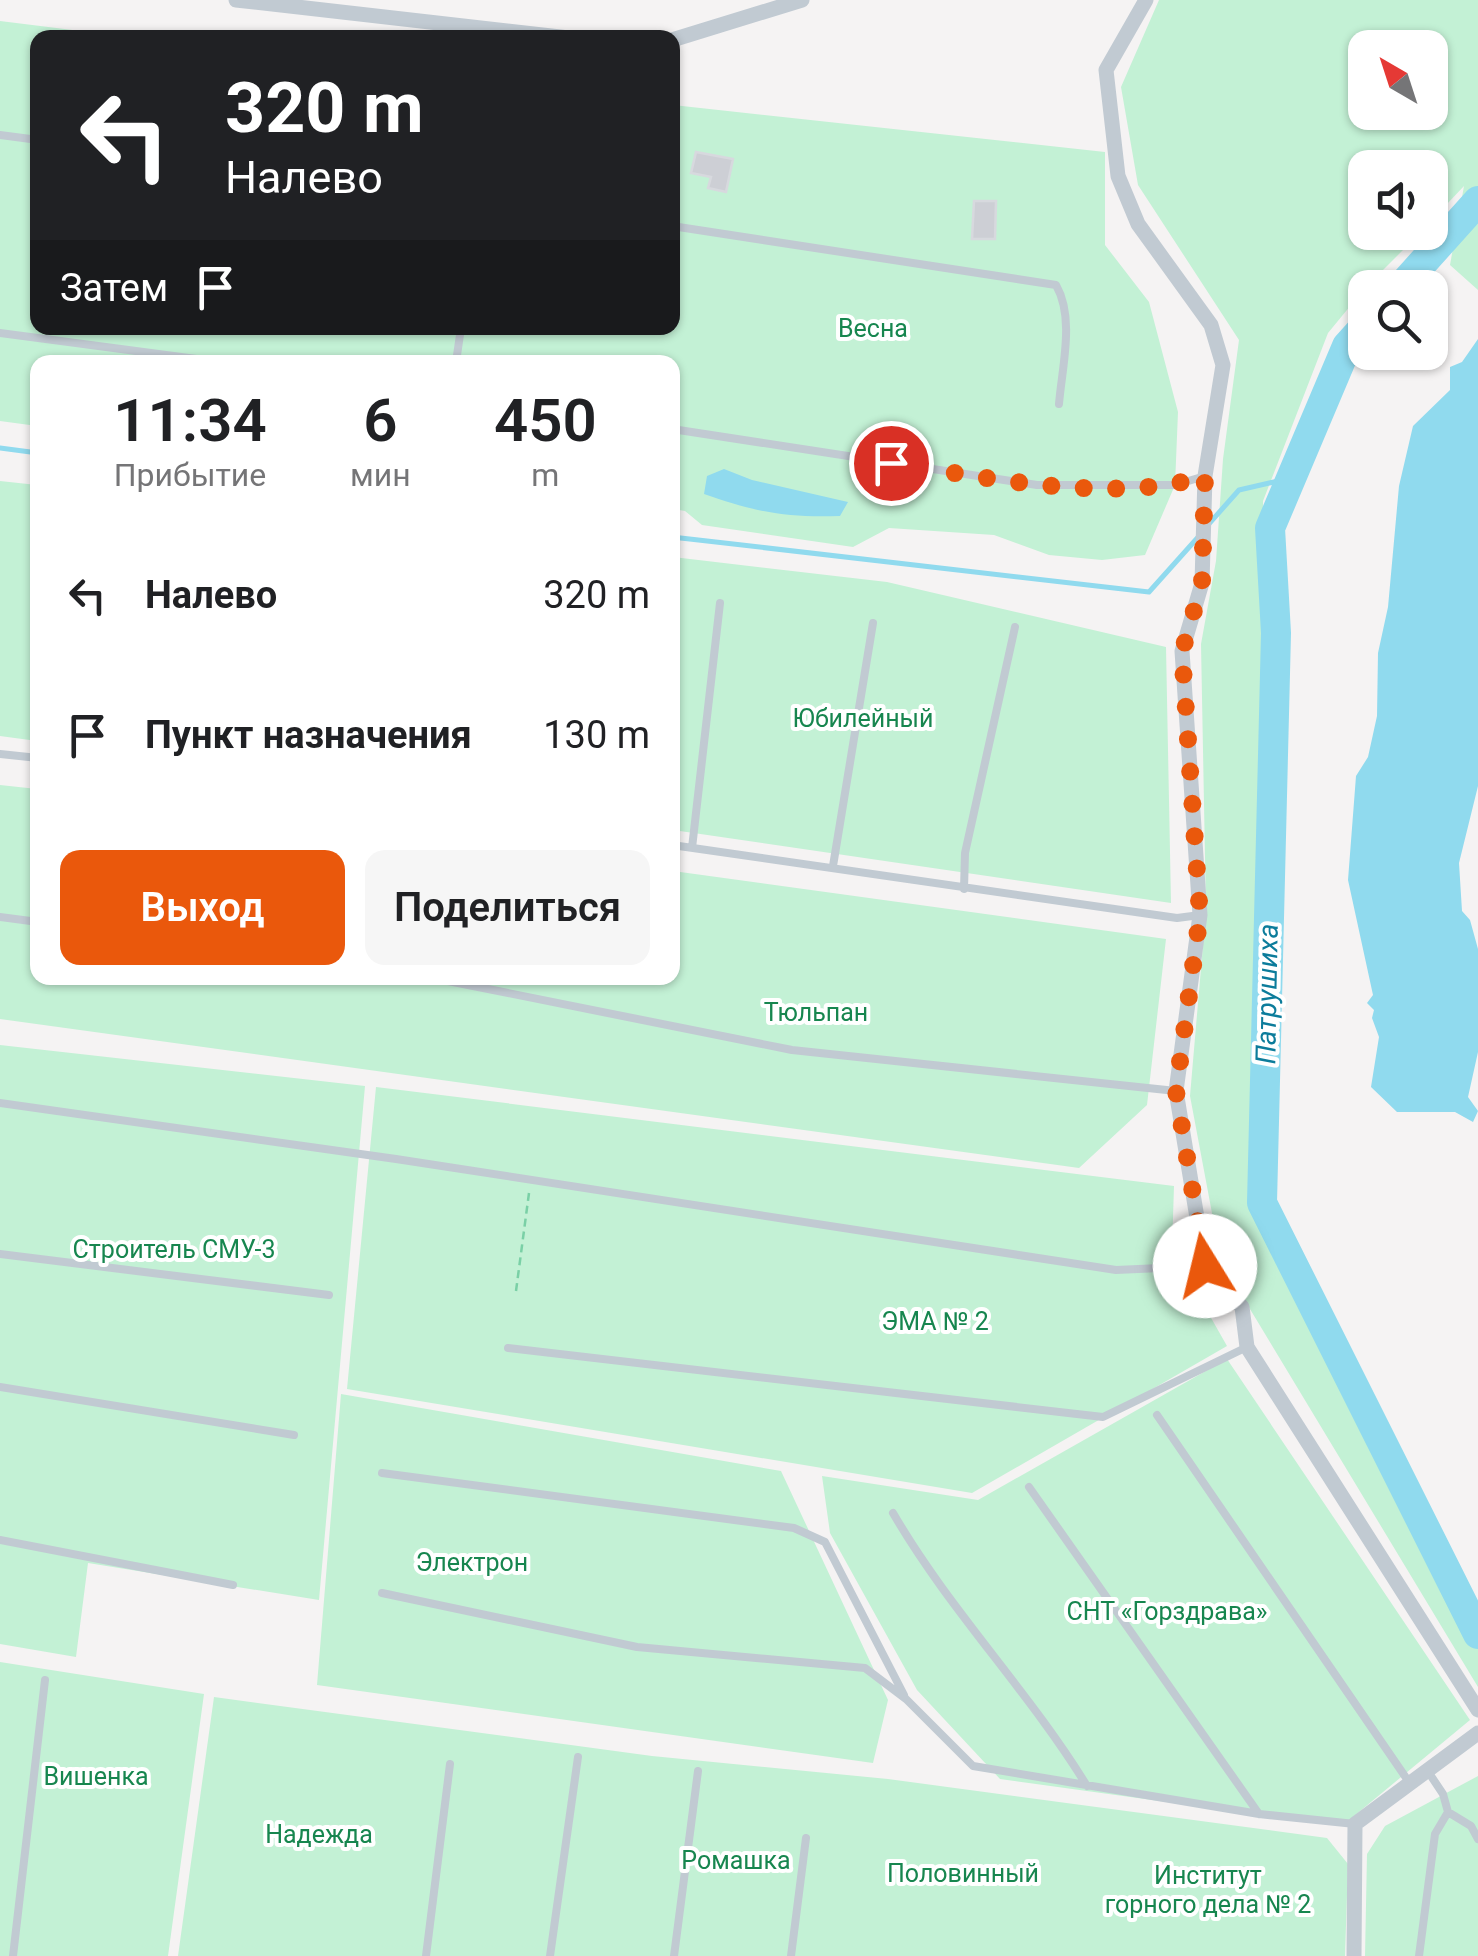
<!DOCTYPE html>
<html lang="ru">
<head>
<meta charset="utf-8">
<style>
  :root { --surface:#fff; --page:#f6f6f6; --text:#202124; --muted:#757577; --accent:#ea580c }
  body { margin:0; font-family:Roboto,sans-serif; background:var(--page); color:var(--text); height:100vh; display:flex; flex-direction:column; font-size:38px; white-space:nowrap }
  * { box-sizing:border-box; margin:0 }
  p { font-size:32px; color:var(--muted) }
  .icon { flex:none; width:55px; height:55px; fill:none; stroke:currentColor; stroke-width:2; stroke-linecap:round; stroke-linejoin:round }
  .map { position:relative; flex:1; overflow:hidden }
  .sheet { position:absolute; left:30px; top:355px; width:650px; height:630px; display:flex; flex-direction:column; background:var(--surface); border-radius:20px; box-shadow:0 2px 8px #0004 }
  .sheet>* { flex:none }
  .top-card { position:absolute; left:30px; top:30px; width:650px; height:305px; border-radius:20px; box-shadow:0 2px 8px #0004; background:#202124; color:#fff; overflow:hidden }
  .needle { width:65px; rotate:321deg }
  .fabs { position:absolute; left:1348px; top:30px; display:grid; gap:20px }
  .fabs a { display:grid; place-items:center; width:100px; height:100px; border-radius:20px; background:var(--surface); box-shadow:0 2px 8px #0004; font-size:50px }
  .pin { position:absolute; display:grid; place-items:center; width:85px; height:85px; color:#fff; margin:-42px; border:5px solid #fff; border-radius:50%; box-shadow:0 2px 10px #0007 }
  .me { position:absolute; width:110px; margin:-55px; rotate:351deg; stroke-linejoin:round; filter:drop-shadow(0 0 8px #0008) }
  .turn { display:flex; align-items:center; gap:35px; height:210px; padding:0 30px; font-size:45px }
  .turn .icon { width:130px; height:130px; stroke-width:2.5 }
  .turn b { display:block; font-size:70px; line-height:85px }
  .then { display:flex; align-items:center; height:95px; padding:0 30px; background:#0003; gap:20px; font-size:38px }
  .eta { display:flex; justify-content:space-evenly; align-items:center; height:170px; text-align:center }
  .eta b { font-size:60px; font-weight:600; line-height:70px }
  .cta { display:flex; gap:20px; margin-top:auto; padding:20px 30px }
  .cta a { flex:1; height:115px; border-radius:20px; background:var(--accent); color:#fff; font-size:40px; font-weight:600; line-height:115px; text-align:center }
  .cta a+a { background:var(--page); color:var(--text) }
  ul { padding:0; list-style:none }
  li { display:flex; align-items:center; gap:30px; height:140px; padding:0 30px }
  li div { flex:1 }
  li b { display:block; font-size:38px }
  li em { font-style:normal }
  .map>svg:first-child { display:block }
</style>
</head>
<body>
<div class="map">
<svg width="1478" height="1956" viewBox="0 0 1478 1956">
  <rect width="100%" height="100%" fill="#f5f3f3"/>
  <path fill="#c3f1d5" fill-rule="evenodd" d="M1159,0H1478V290L1450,265L1464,186L1430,222V168H1365V232L1420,233L1365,288L1328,333L1263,501L1262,877L1251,1204L1478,1646V1687L1221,1261L1190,1096L1206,910L1201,644L1216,561L1223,459L1239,340L1138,185L1121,87ZM1365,48H1430V112H1365Z
    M0,21L129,37L38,38V328H672L673,105L1105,152V245L1149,302L1178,412L1175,485L1145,555L1102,560L1049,555L994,535L889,528L853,547L702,525L685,511L673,509L672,362H38L37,426L0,421Z
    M0,481L37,485V741L0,736Z
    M673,557L887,582L1166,647L1171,903L673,830Z
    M0,785L37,789L38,978H672L673,871L1166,939L1147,1105L1079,1168L0,1019Z
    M0,1045L365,1086L319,1600L88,1563L76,1657L0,1644Z
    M376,1087L1174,1186L1172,1249L1227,1346L972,1493L347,1389Z
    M1227,1359L1470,1720L1342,1826L1000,1779L917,1690L830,1533L822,1476L978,1500Z
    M341,1394L781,1471L888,1700L873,1763L317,1685Z
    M0,1662L204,1694L168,1956H0Z
    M214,1697L652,1756L888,1779L1327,1838L1348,1864L1345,1956H178Z
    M1478,1776V1956H1365L1367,1854L1385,1826Z"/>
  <path fill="#90daee" d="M1478,339V786L1459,863L1462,911L1470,920L1478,949V1052L1468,1097L1478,1111L1473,1122L1455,1112H1397L1371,1087L1379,1037L1372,1018L1374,1010L1367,1003L1373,995L1348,880L1356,776L1368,757L1377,716L1378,653L1388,607L1399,486L1413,426L1450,390V367L1462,362Z
    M724,469L752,480L848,502L840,516C787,518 755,512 704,494L707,476Z"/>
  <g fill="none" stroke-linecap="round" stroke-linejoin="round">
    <path stroke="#90daee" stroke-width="5" d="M0,448L38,453
      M1207,526L1239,490L1291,478
      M672,537L1149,592L1200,535"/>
    <path stroke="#90daee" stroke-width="30" d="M1400,288L1478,201
      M1365,326L1347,346L1270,528L1276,633L1262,1203L1478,1634"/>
  </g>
  <path fill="#cdcfd5" stroke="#d7d9de" stroke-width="2.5" d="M696,152L733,159L726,192L708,188L711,177L691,173Z
    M974,201H996L995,239H972Z"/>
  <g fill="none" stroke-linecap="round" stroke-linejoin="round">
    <path stroke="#7ad0a6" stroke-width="2.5" stroke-dasharray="8 5" stroke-linecap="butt" d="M516,1291L529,1193"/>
    <path stroke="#c1cad2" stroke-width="8" d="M0,135L38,140
      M672,226L1056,285C1075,318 1062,367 1059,404
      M0,333L219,362
      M456,362L461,328
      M672,429L1037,485H1175L1205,476
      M0,754L38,758
      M672,845L1177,918L1200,915
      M692,848L720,603
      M833,866L873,623
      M964,889L965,853L1015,627
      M0,917L38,922
      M433,978L792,1050L1176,1091
      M0,1103L396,1159L1116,1270L1205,1266
      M0,1254L329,1295
      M508,1348L1103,1417L1247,1347
      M0,1387L294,1435
      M1157,1415L1411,1785
      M382,1473L794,1528L825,1542L904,1695
      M1029,1487L1259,1814
      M893,1513C950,1611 1028,1690 1087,1786
      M0,1540L233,1585
      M382,1593L637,1647L865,1668L906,1699L973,1766L1259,1814L1355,1824
      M1429,1773L1443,1794L1448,1812L1471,1826L1478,1839
      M13,1956L45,1680
      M426,1956L450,1764
      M550,1956L578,1757
      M674,1956L698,1771
      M791,1956L806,1838
      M1419,1956L1435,1834L1448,1812"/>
    <path stroke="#c1cad2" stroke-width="15" d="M236,0L569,38
      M1146,0L1106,70L1118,176L1138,224L1211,325L1223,365L1205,476L1202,583L1182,651L1200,915L1176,1091L1205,1266L1242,1307L1247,1347L1478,1710
      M672,40L802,0
      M1354,1956L1355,1824L1478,1733"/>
  </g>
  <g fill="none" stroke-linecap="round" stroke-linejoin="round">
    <path stroke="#ea580c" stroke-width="18" stroke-dasharray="0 32.4" d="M891,463C985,477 1114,505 1205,476L1202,583L1182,652L1200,915L1176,1091L1205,1266"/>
  </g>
  <g text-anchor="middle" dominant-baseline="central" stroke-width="8" stroke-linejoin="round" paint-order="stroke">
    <g font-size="25" fill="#17864f" stroke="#fff">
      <text x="873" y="328">Весна</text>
      <text x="863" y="718">Юбилейный</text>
      <text x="816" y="1012">Тюльпан</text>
      <text x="174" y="1249">Строитель СМУ-3</text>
      <text x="935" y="1321">ЭМА № 2</text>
      <text x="472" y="1562">Электрон</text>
      <text x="1167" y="1611">СНТ «Горздрава»</text>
      <text x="96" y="1776">Вишенка</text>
      <text x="319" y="1834">Надежда</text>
      <text x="736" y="1860">Ромашка</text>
      <text x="963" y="1873">Половинный</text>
      <text x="1208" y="1875">Институт<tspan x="1208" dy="29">горного дела № 2</tspan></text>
    </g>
    <g font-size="28" font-style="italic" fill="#0c7c9b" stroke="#fff">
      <text transform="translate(1267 994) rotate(-89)">Патрушиха</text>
    </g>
  </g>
</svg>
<div class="fabs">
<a><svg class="needle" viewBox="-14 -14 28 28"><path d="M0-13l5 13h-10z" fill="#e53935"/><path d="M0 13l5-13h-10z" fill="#757577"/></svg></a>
<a><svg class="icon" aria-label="sound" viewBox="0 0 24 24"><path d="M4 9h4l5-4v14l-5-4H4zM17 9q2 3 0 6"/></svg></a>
<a><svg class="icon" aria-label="search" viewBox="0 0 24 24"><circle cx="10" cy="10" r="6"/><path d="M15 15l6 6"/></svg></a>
</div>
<div class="pin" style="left:891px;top:463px;background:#d93025"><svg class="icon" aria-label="arrive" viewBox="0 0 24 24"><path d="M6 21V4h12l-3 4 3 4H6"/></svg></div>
<svg class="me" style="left:1205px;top:1266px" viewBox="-20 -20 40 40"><circle r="19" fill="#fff"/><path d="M0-13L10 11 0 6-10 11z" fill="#ea580c"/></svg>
<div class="top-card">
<div class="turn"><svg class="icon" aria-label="left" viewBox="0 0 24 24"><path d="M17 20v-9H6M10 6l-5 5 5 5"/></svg><div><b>320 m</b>Налево</div></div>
<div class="then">Затем<svg class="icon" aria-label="arrive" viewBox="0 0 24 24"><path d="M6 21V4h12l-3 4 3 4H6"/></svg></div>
</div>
<section class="sheet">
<div class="eta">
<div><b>11:34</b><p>Прибытие</p></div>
<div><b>6</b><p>мин</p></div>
<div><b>450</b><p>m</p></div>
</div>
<ul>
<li><svg class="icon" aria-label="left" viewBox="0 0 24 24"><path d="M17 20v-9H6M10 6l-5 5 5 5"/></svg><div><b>Налево</b></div><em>320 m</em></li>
<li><svg class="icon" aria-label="arrive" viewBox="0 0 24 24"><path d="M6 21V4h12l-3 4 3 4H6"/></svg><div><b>Пункт назначения</b></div><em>130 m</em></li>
</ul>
<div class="cta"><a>Выход</a><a>Поделиться</a></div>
</section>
</div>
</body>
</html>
